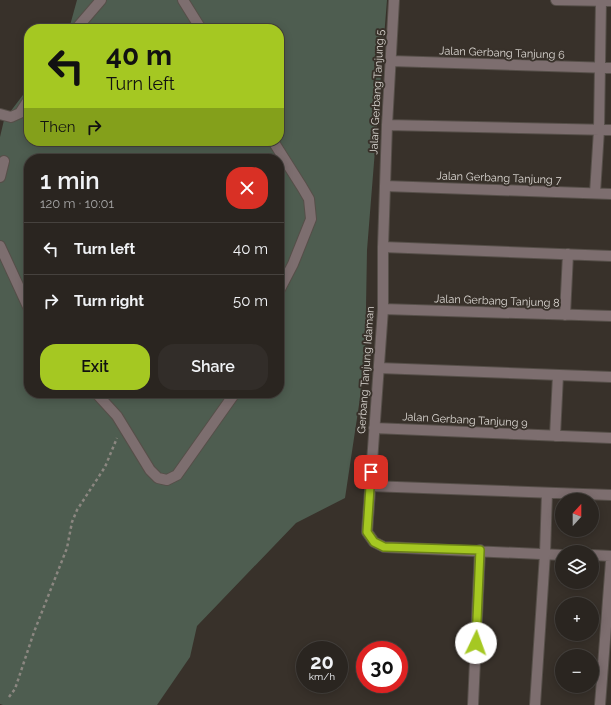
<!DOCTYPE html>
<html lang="en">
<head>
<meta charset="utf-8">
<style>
  :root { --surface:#2a2520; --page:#322d29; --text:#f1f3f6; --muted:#a5a5a5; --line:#46423e; --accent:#a5c822 }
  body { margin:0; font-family:Raleway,sans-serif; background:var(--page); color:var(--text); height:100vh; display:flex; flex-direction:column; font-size:15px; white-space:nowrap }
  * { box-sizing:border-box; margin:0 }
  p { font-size:13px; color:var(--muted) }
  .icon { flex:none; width:22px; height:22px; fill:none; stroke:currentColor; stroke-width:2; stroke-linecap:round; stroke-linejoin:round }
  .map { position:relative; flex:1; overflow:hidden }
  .panel { position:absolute; left:24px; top:154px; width:260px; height:244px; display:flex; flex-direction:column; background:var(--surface); border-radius:16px; box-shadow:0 2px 10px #0003,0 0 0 1px var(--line) }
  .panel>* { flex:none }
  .top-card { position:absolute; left:24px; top:24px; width:260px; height:122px; border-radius:16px; box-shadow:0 2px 10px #0003,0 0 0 1px var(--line); background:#a5c822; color:#111; overflow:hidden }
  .needle { width:26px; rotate:21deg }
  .fabs { position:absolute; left:555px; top:493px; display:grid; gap:8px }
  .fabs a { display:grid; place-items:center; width:44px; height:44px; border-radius:50%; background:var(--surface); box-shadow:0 2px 10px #0003,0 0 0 1px var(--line); font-size:20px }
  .speed { position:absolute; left:296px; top:641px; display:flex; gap:8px; font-size:20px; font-weight:700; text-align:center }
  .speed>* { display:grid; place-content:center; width:52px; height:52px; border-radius:50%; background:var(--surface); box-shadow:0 2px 10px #0003,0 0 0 1px var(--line); line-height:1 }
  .speed small { font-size:10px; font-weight:400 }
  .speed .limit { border:6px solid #d22; background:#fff; color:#111 }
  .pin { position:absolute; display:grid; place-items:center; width:34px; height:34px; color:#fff; margin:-17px; border-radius:8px; box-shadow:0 2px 6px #0006 }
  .me { position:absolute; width:44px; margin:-22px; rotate:3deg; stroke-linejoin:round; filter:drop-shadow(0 0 3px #0008) }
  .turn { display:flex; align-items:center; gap:14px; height:84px; padding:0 16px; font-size:18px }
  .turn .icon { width:52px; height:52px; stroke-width:2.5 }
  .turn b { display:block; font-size:28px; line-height:34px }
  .then { display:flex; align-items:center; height:38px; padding:0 16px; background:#0003; gap:8px; font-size:15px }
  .round { display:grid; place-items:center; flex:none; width:42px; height:42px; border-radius:16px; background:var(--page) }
  .summary { display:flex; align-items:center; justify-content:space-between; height:68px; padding:0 16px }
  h1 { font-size:24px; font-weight:600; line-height:30px }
  .button { display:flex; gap:8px; margin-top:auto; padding:8px 16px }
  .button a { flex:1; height:46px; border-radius:16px; background:var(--accent); color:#111; font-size:16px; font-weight:600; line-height:46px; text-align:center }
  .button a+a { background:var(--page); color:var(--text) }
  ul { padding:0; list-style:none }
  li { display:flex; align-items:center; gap:12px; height:52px; padding:0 16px; border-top:1px solid var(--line) }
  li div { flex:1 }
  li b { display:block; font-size:15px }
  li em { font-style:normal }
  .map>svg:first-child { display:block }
</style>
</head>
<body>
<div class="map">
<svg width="611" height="705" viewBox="0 0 611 705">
  <rect width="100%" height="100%" fill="#38312a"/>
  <path fill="#4e5d50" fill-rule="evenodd" d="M77,0H387L367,250L365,365L345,498L296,523L197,626L190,657L157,705H3L0,704V137L4,120L29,87V141H279V29H69ZM29,159H279V393H29Z"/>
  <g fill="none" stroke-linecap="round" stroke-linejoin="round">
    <defs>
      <path id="minor" d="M183,0L201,29
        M394,0L387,125L383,247V309L367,532L374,542L384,547L562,555
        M556,0L611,1
        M76,29L101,0
        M391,61L611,68
        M0,114L11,117L20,113L29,99
        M387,125L611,130
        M273,141L302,187L309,199L311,219L293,264L279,291
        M0,177L4,161
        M385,186L611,194
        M595,193L599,130L601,0
        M0,246L29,309
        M383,247L611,256
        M383,309L611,316
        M565,315L568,254
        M379,368L611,377
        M96,393L117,416L150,470L158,478L167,480L177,475L235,393
        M374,428L611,438
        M555,436L558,375
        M370,486L611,495
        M592,555L611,556
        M473,705L480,550
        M535,705L545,554L547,493
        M600,705L611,561"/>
    </defs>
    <use href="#minor" stroke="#564f49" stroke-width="12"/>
    <path stroke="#8c8781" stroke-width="2.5" stroke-dasharray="3 3" stroke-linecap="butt" d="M9,697L15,689L34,632L67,548L72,522L77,510L105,467L117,438"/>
    <use href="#minor" stroke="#7d6e6f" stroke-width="10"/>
  </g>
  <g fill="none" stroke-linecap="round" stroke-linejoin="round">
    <defs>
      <path id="route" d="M371,472L367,532L374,542L384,547L480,550L476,643"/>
    </defs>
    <use href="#route" stroke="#6b8216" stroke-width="10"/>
    <use href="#route" stroke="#a5c822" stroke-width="7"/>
  </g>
  <g text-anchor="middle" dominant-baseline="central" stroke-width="4" stroke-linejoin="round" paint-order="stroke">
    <g font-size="11" fill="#ddd9d4" stroke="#38312a">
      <text transform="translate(502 53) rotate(2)">Jalan Gerbang Tanjung 6</text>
      <text transform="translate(377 92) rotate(-87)">Jalan Gerbang Tanjung 5</text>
      <text transform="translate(499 178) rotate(2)">Jalan Gerbang Tanjung 7</text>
      <text transform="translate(497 301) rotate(2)">Jalan Gerbang Tanjung 8</text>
      <text transform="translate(366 370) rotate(-86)">Gerbang Tanjung Idaman</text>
      <text transform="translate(465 420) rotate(3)">Jalan Gerbang Tanjung 9</text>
    </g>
  </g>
</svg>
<div class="fabs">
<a><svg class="needle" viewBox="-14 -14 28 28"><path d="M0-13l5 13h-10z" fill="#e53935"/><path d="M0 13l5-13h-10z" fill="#a5a5a5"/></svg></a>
<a><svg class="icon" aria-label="layers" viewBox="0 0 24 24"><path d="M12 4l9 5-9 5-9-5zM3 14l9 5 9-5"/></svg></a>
<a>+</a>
<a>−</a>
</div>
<div class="speed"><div>20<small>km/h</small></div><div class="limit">30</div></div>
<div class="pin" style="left:371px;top:472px;background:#d93025"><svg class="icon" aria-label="arrive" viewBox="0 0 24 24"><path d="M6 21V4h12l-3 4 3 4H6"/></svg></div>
<svg class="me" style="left:476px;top:643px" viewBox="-20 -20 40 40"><circle r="19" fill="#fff"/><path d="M0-13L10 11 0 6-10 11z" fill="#a5c822"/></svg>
<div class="top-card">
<div class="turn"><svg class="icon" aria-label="left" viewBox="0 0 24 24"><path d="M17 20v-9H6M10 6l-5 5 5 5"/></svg><div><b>40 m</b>Turn left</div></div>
<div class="then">Then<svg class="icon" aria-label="right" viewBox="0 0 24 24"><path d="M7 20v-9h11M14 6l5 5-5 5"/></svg></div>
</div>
<section class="panel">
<div class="summary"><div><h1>1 min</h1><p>120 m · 10:01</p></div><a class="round" style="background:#d93025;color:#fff"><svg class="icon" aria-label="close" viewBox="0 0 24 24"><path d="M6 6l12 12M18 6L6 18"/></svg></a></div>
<ul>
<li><svg class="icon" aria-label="left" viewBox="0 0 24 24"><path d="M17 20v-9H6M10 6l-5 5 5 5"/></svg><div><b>Turn left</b></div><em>40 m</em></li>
<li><svg class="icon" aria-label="right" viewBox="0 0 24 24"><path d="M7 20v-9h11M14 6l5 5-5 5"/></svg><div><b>Turn right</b></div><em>50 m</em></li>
</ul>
<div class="button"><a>Exit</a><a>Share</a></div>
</section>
</div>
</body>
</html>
